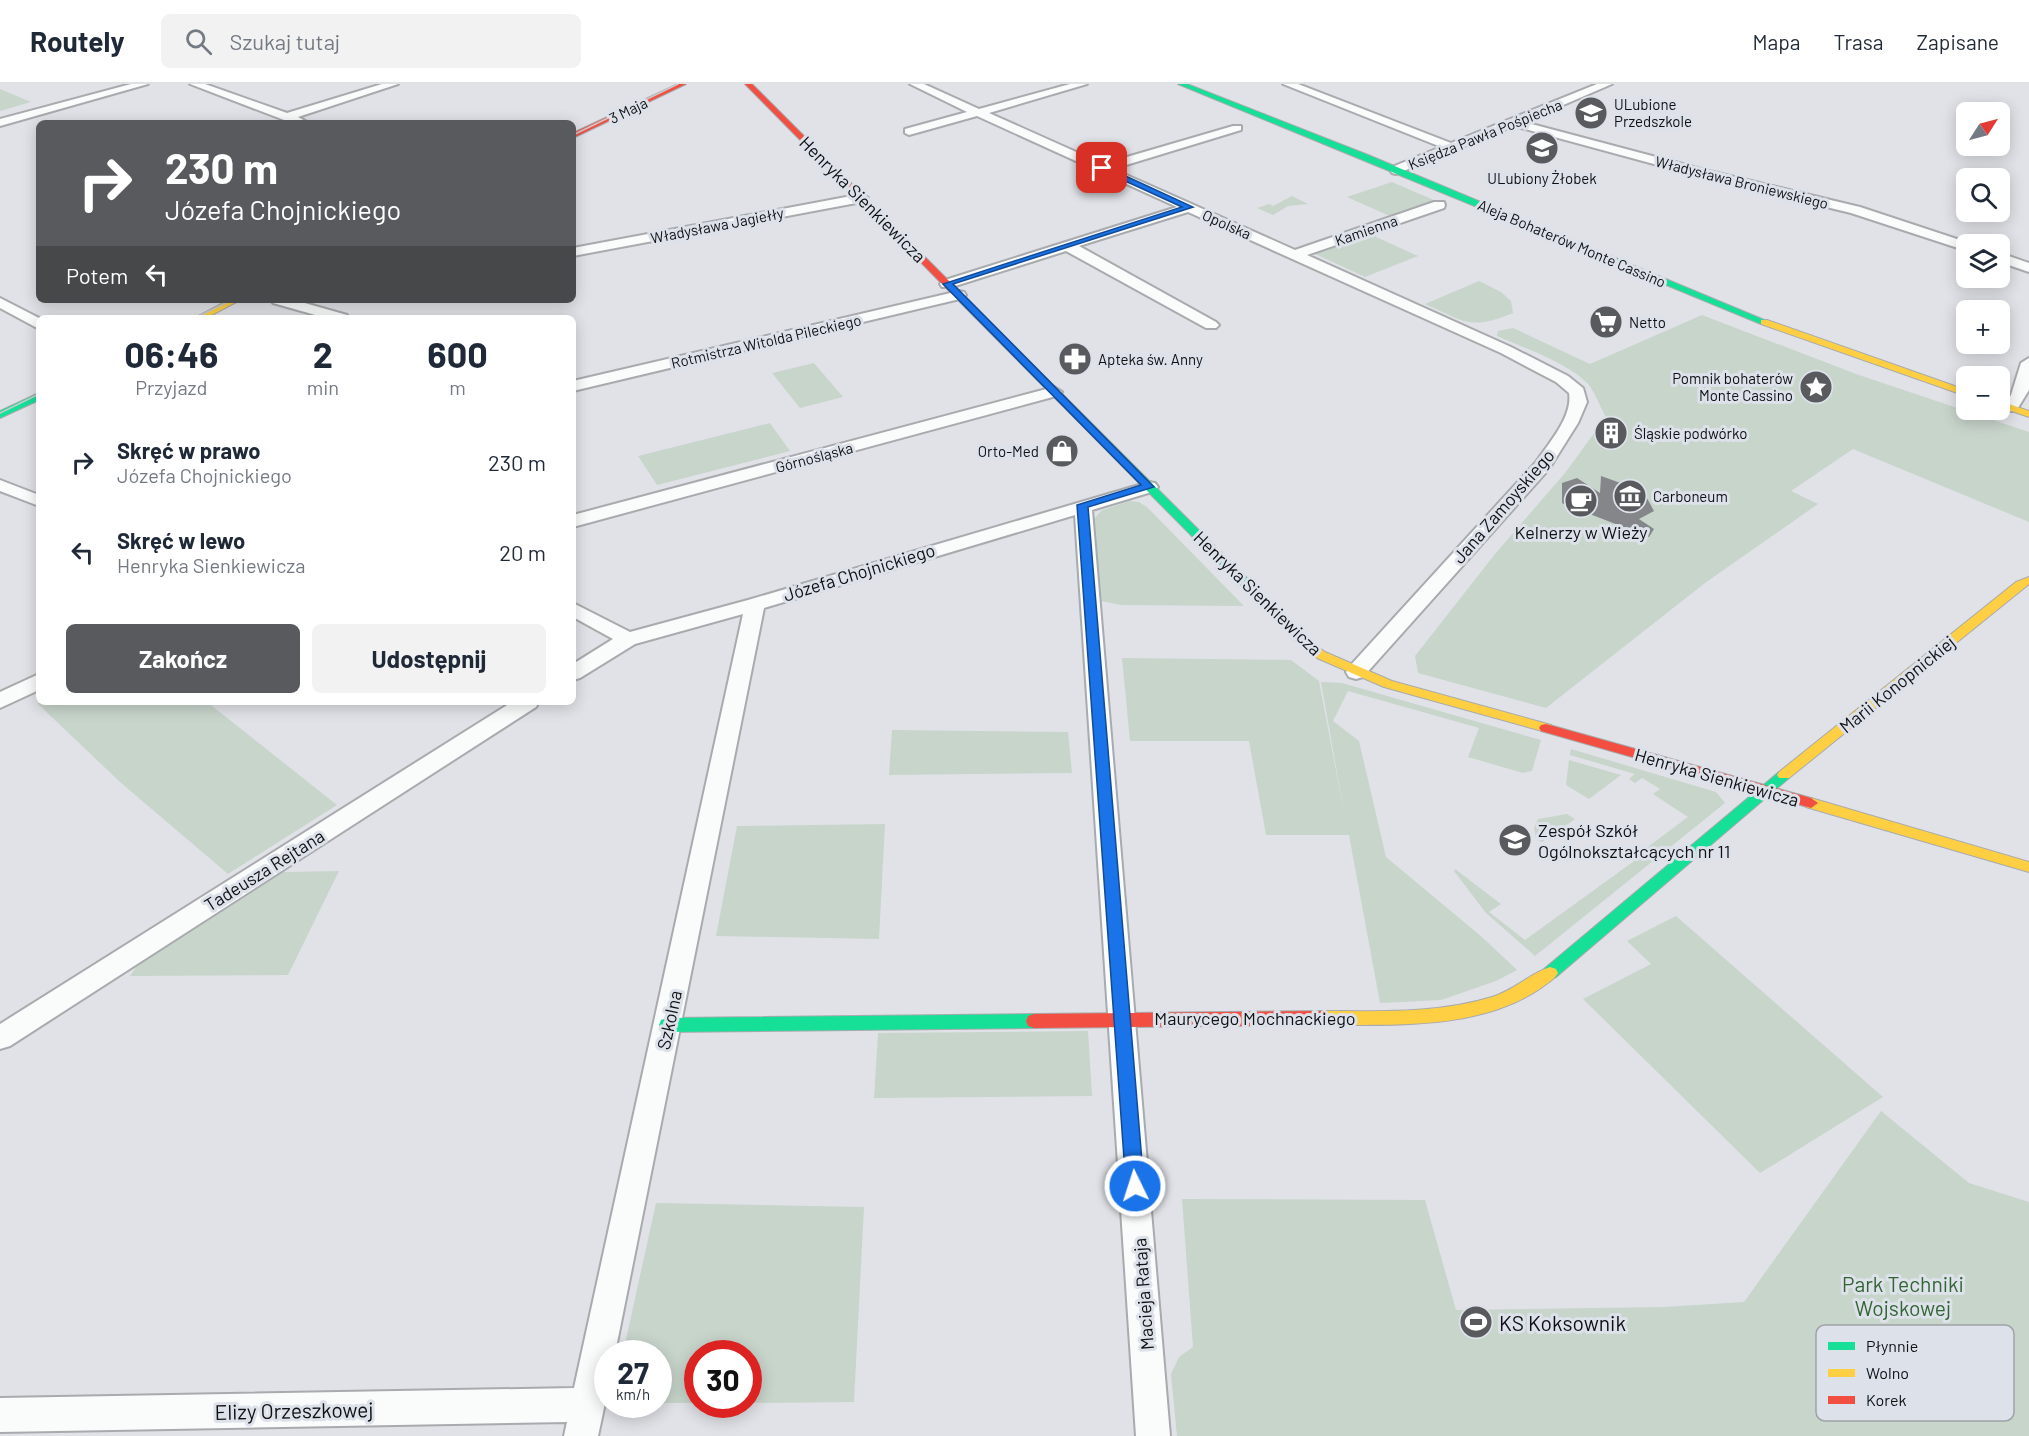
<!DOCTYPE html>
<html lang="pl">
<head>
<meta charset="utf-8">
<style>
  :root { --surface:#fff; --page:#f2f2f3; --text:#1f2937; --muted:#747a83; --line:#e0e1e3; --accent:#585a5d }
  body { margin:0; font-family:Barlow,sans-serif; background:var(--page); color:var(--text); height:100vh; display:flex; flex-direction:column; font-size:22px; white-space:nowrap }
  * { box-sizing:border-box; margin:0 }
  p { font-size:20px; color:var(--muted) }
  .icon { flex:none; width:33px; height:33px; fill:none; stroke:currentColor; stroke-width:2; stroke-linecap:round; stroke-linejoin:round }
  .map { position:relative; flex:1; overflow:hidden }
  .side { position:absolute; left:36px; top:231px; width:540px; height:390px; display:flex; flex-direction:column; background:var(--surface); border-radius:9px; box-shadow:0 3px 15px #0003 }
  .side>* { flex:none }
  .banner { position:absolute; left:36px; top:36px; width:540px; height:183px; border-radius:9px; box-shadow:0 3px 15px #0003; background:#585a5d; color:#fff; overflow:hidden }
  .needle { width:39px; rotate:54deg }
  .fabs { position:absolute; left:1956px; top:18px; display:grid; gap:12px }
  .fabs a { display:grid; place-items:center; width:54px; height:54px; border-radius:9px; background:var(--surface); box-shadow:0 3px 15px #0003; font-size:30px }
  .speed { position:absolute; left:594px; top:1256px; display:flex; gap:12px; font-size:30px; font-weight:700; text-align:center }
  .speed>* { display:grid; place-content:center; width:78px; height:78px; border-radius:50%; background:var(--surface); box-shadow:0 3px 15px #0003; line-height:1 }
  .speed small { font-size:15px; font-weight:400 }
  .speed .limit { border:9px solid #d22; background:#fff; color:#111 }
  .pin { position:absolute; display:grid; place-items:center; width:51px; height:51px; color:#fff; margin:-26px; border-radius:12px; box-shadow:0 3px 9px #0006 }
  .me { position:absolute; width:66px; margin:-33px; rotate:356deg; stroke-linejoin:round; filter:drop-shadow(0 0 4px #0008) }
  .turn { display:flex; align-items:center; gap:21px; height:126px; padding:0 30px; font-size:27px }
  .turn .icon { width:78px; height:78px; stroke-width:2.5 }
  .turn b { display:block; font-size:42px; line-height:51px }
  .then { display:flex; align-items:center; height:57px; padding:0 30px; background:#0003; gap:12px; font-size:22px }
  .eta { display:flex; justify-content:space-evenly; align-items:center; height:102px; text-align:center }
  .eta b { font-size:36px; font-weight:700; line-height:42px }
  .action { display:flex; gap:12px; margin-top:auto; padding:12px 30px }
  .action a { flex:1; height:69px; border-radius:9px; background:var(--accent); color:#fff; font-size:24px; font-weight:700; line-height:69px; text-align:center }
  .action a+a { background:var(--page); color:var(--text) }
  ul { padding:0; list-style:none }
  li { display:flex; align-items:center; gap:18px; height:90px; padding:0 30px }
  li div { flex:1 }
  li b { display:block; font-size:22px }
  li em { font-style:normal }
  header { display:flex; align-items:center; gap:36px; box-sizing:border-box; height:84px; padding:0 30px; background:var(--surface); border-bottom:2px solid var(--line) }
  header strong { font-size:28px }
  nav { display:flex; gap:33px; margin-inline-start:auto; font-size:21px }
  .search { width:420px; height:54px; background:var(--page); display:flex; align-items:center; gap:15px; box-sizing:border-box; padding:0 21px; border-radius:9px; color:var(--muted); font-size:22px }
  .map>svg:first-child { display:block }
</style>
</head>
<body>
<header>
<strong>Routely</strong>
<div class="search"><svg class="icon" aria-label="search" viewBox="0 0 24 24"><circle cx="10" cy="10" r="6"/><path d="M15 15l6 6"/></svg>Szukaj tutaj</div>
<nav><a>Mapa</a><a>Trasa</a><a>Zapisane</a></nav>
</header>
<div class="map">
<svg width="2029" height="1352" viewBox="0 0 2029 1352">
  <rect width="100%" height="100%" fill="#e0e2e7"/>
  <path fill="#c8d5cb" d="M0,5L31,18L0,27Z
    M1392,98L1436,117L1392,133L1347,113Z
    M1292,112L1308,120L1288,122L1273,131L1257,124L1269,120L1273,122Z
    M1377,148L1376,153L1418,172L1365,193L1313,169Z
    M1479,197L1501,208L1511,217L1513,229C1470,247 1464,237 1425,220Z
    M1702,231L1856,290L2029,348V438L1853,365L1791,407L1818,420L1705,499L1546,624L1418,589L1415,572L1495,470L1565,389L1606,333C1600,323 1595,308 1588,300C1568,279 1524,264 1497,252L1498,247L1513,244L1590,280Z
    M814,279L843,313L800,324L772,289Z
    M770,339L790,367L657,401L638,372Z
    M1130,417L1139,418L1147,423L1244,522L1121,521L1101,517L1094,435L1102,426Z
    M1122,574L1291,576L1319,597L1345,734L1321,598L1342,599L1541,656L1532,687L1523,689L1468,673L1479,644L1348,607L1333,637L1359,657L1386,773L1482,853L1517,886L1496,897L1441,916L1380,919L1349,751H1266L1249,657H1130Z
    M207,618L337,721L228,790L120,698L37,619Z
    M892,646L1068,648L1072,689L889,691Z
    M1571,665L1716,708L1725,719L1535,872L1486,829L1454,787L1455,785L1501,820L1489,828L1525,856L1648,767L1645,765L1688,733L1653,710L1660,705L1642,694L1635,699L1629,695L1635,690L1570,671Z
    M1569,676L1621,691L1589,715L1566,701Z
    M1567,730L1575,735L1542,758L1536,754L1534,744L1538,735Z
    M885,740L879,855L716,852L737,742Z
    M339,787L288,891L130,892L137,882L283,788Z
    M1676,832L1883,1013L1760,1089L1583,915L1651,880L1627,857Z
    M1088,947L1092,1012L874,1014L878,949Z
    M1881,1027L1969,1099L2029,1118V1352H1177L1171,1290L1179,1273L1193,1263L1182,1115L1425,1116L1456,1226L1664,1223L1744,1218Z
    M656,1119L864,1123L854,1318L749,1319L748,1269H698L697,1319H659L658,1269H623Z"/>
  <path fill="#85868a" d="M1601,392L1643,407L1654,427L1639,435L1654,445L1649,453L1582,427L1579,428L1562,419V399L1577,394L1600,409Z"/>
  <g fill="none" stroke-linecap="round" stroke-linejoin="round">
    <defs>
      <path id="street" d="M131,0H148L0,42V35Z
        M190,0H205L287,29L382,0H398L298,33L309,39H292Z
        M910,0H924L979,25L1070,0H1087L989,29L1103,80L1233,42H1241V46L1113,85L1295,166L1434,118H1444L1445,121L1444,124L1307,171L1511,263L1568,292L1583,304L1587,318L1578,339L1549,385L1363,593L1356,595L1349,593L1346,588L1349,583L1536,378C1549,359 1573,332 1569,309L1556,298L1501,269L1188,128L1079,162L1216,238L1219,241L1216,244H1206L1066,167L952,203H942L940,200L942,197L1177,123L977,32L909,51L905,49V45L967,28Z
        M1283,0H1298L1451,59L1597,0H1612L1524,38L1705,86L1860,123L1972,160H1966V166L1961,165L1851,129L1698,92L1514,42L1396,90L1392,89L1390,86L1392,83L1441,63Z
        M862,110L868,114L867,117L573,172V164Z
        M2000,169L2029,179V188L2000,178Z
        M959,207L964,208L966,211L964,214L573,307V297Z
        M0,214L39,234V245L0,224Z
        M271,216H294L347,231L349,234H326L273,219Z
        M2029,274V306L2016,327H2004L2002,324L2011,311L2021,279Z
        M1054,303L1062,308L1060,311L573,443V431Z
        M0,396L39,411V422L0,407Z
        M1149,398L1155,399L1158,403L1155,407L1092,426L1170,1352H1136L1075,431L764,524L615,1269H608V1305L598,1352H564L567,1338L0,1348V1314L574,1304L743,530L635,560L580,594L573,596V580L613,555L573,533V519L630,548L748,516Z
        M39,590V606L0,624V608Z
        M512,618H539L536,623L10,962L0,965V940Z"/>
      <path id="fast" d="M1178,0H1187L1368,71L1769,238L1761,240Z
        M952,206H958L1303,550L1305,553L1303,556H1295L952,210Z
        M39,309V316L0,334V327Z
        M1784,686L1791,691L1789,694L1556,893L1550,895L1544,893L1542,889L1544,885L1779,688Z
        M1034,930L1040,932L1042,937L1040,942L1034,944L667,948L661,946L659,941L661,936L667,934Z"/>
      <path id="slow" d="M229,216H240L206,234H195Z
        M1761,236H1767L1966,306V312L1761,240Z
        M2000,317L2029,327V333L2000,323Z
        M2029,493V500L1789,694H1779L1777,691L1779,688L2016,498Z
        M1299,549L1325,568L1392,597L1551,641L1553,644L1546,648L1384,603L1317,574L1295,556L1293,553L1295,550Z
        M1811,714L2029,778V788L1806,723L1804,719Z
        M1550,883L1556,885L1558,889C1554,896 1547,899 1541,904C1478,947 1393,940 1321,941L1315,939L1313,934L1315,929L1321,927C1378,927 1437,930 1492,913C1514,906 1531,889 1550,883Z"/>
      <path id="jam" d="M678,0H686L573,54V49Z
        M745,0H752L958,206V210H952Z
        M1546,640L1811,714L1818,719L1811,724L1541,647L1539,644L1541,641Z
        M1321,927L1327,929L1329,934L1327,939L1321,941L1034,944L1028,942L1026,937L1028,932L1034,930Z"/>
    </defs>
    <use href="#street" stroke="#a8aaad" stroke-width="4"/>
    <use href="#fast" stroke="#a8aaad" stroke-width="2"/>
    <use href="#slow" stroke="#a8aaad" stroke-width="2"/>
    <use href="#jam" stroke="#a8aaad" stroke-width="2"/>
    <use href="#street" fill="#fafbfb" fill-rule="evenodd"/>
    <use href="#fast" fill="#16e098" fill-rule="evenodd"/>
    <use href="#slow" fill="#ffcf43" fill-rule="evenodd"/>
    <use href="#jam" fill="#f24e42" fill-rule="evenodd"/>
    <path stroke="#cbcbcd" stroke-width="1.5" d="M573,51L678,0
      M195,234L232,216
      M0,329L39,310"/>
  </g>
  <path fill="#1a73e8" stroke="#114b97" stroke-width="1.5" d="M1099,82H1104L1193,123L953,200L1154,403L1088,423L1144,1102L1141,1108L1135,1111L1129,1108L1126,1102L1077,421L1141,401L943,200L1182,123L1099,85Z"/>
  <defs>
    <symbol id="school-disc" viewBox="-11 -11 22 22"><circle r="9.5" fill="#585a5d" stroke="#dde1ea"/><path d="M0-5L7-2L0 1L-7-2ZM-4 1L0 2.5L4 1V4Q0 6-4 4Z" fill="#fff"/></symbol>
    <symbol id="supermarket-disc" viewBox="-11 -11 22 22"><circle r="9.5" fill="#585a5d" stroke="#dde1ea"/><path d="M-6-5.5h2.5l.6 2H6L4.5 2H-2.5L-4.4-4H-6ZM-1.5 3.2a1.3 1.3 0 1 0 .1 0ZM3 3.2a1.3 1.3 0 1 0 .1 0Z" fill="#fff"/></symbol>
    <symbol id="pharmacy-disc" viewBox="-11 -11 22 22"><circle r="9.5" fill="#585a5d" stroke="#dde1ea"/><path d="M-2-6h4v4h4v4h-4v4h-4v-4h-4v-4h4Z" fill="#fff"/></symbol>
    <symbol id="sight-disc" viewBox="-11 -11 22 22"><circle r="9.5" fill="#585a5d" stroke="#dde1ea"/><path d="M0-6L1.8-2.2L6-1.7L2.9 1.2L3.7 5.4L0 3.3L-3.7 5.4L-2.9 1.2L-6-1.7L-1.8-2.2Z" fill="#fff"/></symbol>
    <symbol id="building-disc" viewBox="-11 -11 22 22"><circle r="9.5" fill="#585a5d" stroke="#dde1ea"/><path d="M-4-6H4V6H1V3H-1V6H-4ZM-2.5-4.3h1.7v1.8h-1.7ZM.8-4.3h1.7v1.8H.8ZM-2.5-1h1.7V.8h-1.7ZM.8-1h1.7V.8H.8Z" fill="#fff"/></symbol>
    <symbol id="shop-disc" viewBox="-11 -11 22 22"><circle r="9.5" fill="#585a5d" stroke="#dde1ea"/><path d="M-5-2.5h2.3a2.7 3.5 0 0 1 5.4 0H5L5.5 6h-11ZM-1.5-2.5h3a1.5 2.3 0 0 0-3 0Z" fill="#fff"/></symbol>
    <symbol id="museum-disc" viewBox="-11 -11 22 22"><circle r="9.5" fill="#585a5d" stroke="#dde1ea"/><path d="M0-6L6-3V-2H-6V-3ZM-5-1h2V3h-2ZM-1-1h2V3h-2ZM3-1h2V3H3ZM-6 4H6V6H-6Z" fill="#fff"/></symbol>
    <symbol id="cafe-disc" viewBox="-11 -11 22 22"><circle r="9.5" fill="#585a5d" stroke="#dde1ea"/><path d="M-5.5-4.5H6V0H3Q3 3.5 0 3.5H-2.5Q-5.5 3.5-5.5 0ZM3-3.2v2h1.7v-2ZM-6 4.5H4V6H-6Z" fill="#fff"/></symbol>
    <symbol id="stadium-disc" viewBox="-11 -11 22 22"><circle r="9.5" fill="#585a5d" stroke="#dde1ea"/><path d="M0-5a6.5 5 0 1 0 0 10a6.5 5 0 1 0 0-10ZM-3.5-1.8h7v3.6h-7Z" fill="#fff"/></symbol>
  </defs>
  <g fill-rule="evenodd">
    <use href="#school-disc" x="1572" y="10" width="38" height="38"/>
    <use href="#school-disc" x="1523" y="45" width="38" height="38"/>
    <use href="#supermarket-disc" x="1587" y="219" width="38" height="38"/>
    <use href="#pharmacy-disc" x="1056" y="256" width="38" height="38"/>
    <use href="#sight-disc" x="1797" y="284" width="38" height="38"/>
    <use href="#building-disc" x="1592" y="330" width="38" height="38"/>
    <use href="#shop-disc" x="1043" y="348" width="38" height="38"/>
    <use href="#museum-disc" x="1611" y="393" width="38" height="38"/>
    <use href="#cafe-disc" x="1562" y="398" width="38" height="38"/>
    <use href="#school-disc" x="1496" y="737" width="38" height="38"/>
    <use href="#stadium-disc" x="1457" y="1219" width="38" height="38"/>
  </g>
  <g text-anchor="middle" dominant-baseline="central" stroke-width="6" stroke-linejoin="round" paint-order="stroke">
    <g font-size="15" fill="#0e1012" stroke="#dde1ea" text-anchor="start">
      <text x="1614" y="20">ULubione<tspan x="1614" dy="17">Przedszkole</tspan></text>
      <text x="1542" y="94" text-anchor="middle">ULubiony Żłobek</text>
      <text x="1629" y="238">Netto</text>
      <text x="1098" y="275">Apteka św. Anny</text>
      <text x="1793" y="294" text-anchor="end">Pomnik bohaterów<tspan x="1793" dy="17">Monte Cassino</tspan></text>
      <text x="1634" y="349">Śląskie podwórko</text>
      <text x="1039" y="367" text-anchor="end">Orto-Med</text>
      <text x="1653" y="412">Carboneum</text>
    </g>
    <g font-size="15" fill="#0e1012" stroke="#dde1ea">
      <text transform="translate(628 26) rotate(-26)">3 Maja</text>
      <text transform="translate(1485 50) rotate(-22)">Księdza Pawła Pośpiecha</text>
      <text transform="translate(1742 98) rotate(14)">Władysława Broniewskiego</text>
      <text transform="translate(1227 140) rotate(24)">Opolska</text>
      <text transform="translate(717 141) rotate(-11)">Władysława Jagiełły</text>
      <text transform="translate(1366 146) rotate(-19)">Kamienna</text>
      <text transform="translate(1572 159) rotate(23)">Aleja Bohaterów Monte Cassino</text>
      <text transform="translate(766 257) rotate(-13)">Rotmistrza Witolda Pileckiego</text>
      <text transform="translate(814 373) rotate(-15)">Górnośląska</text>
    </g>
    <g font-size="18" fill="#0e1012" stroke="#dde1ea">
      <text transform="translate(863 115) rotate(45)">Henryka Sienkiewicza</text>
      <text transform="translate(1503 422) rotate(-49)">Jana Zamoyskiego</text>
      <text transform="translate(859 488) rotate(-17)">Józefa Chojnickiego</text>
      <text transform="translate(1258 509) rotate(44)">Henryka Sienkiewicza</text>
      <text transform="translate(1897 600) rotate(-39)">Marii Konopnickiej</text>
      <text transform="translate(1717 693) rotate(16)">Henryka Sienkiewicza</text>
      <text transform="translate(264 786) rotate(-32)">Tadeusza Rejtana</text>
      <text x="1255" y="934">Maurycego Mochnackiego</text>
      <text transform="translate(669 936) rotate(-78)">Szkolna</text>
      <text transform="translate(1143 1210) rotate(-94)">Macieja Rataja</text>
    </g>
    <g font-size="18" fill="#0e1012" stroke="#dde1ea">
      <text x="1581" y="448">Kelnerzy w Wieży</text>
      <text x="1538" y="746" text-anchor="start">Zespół Szkół<tspan x="1538" dy="21">Ogólnokształcących nr 11</tspan></text>
    </g>
    <g font-size="21" fill="#316533" stroke="#dde1ea">
      <text x="1903" y="1199">Park Techniki<tspan x="1903" dy="24">Wojskowej</tspan></text>
    </g>
    <g font-size="21" fill="#0e1012" stroke="#dde1ea" text-anchor="start">
      <text x="1499" y="1238">KS Koksownik</text>
    </g>
    <g font-size="21" fill="#0e1012" stroke="#dde1ea">
      <text transform="translate(294 1326) rotate(-1)">Elizy Orzeszkowej</text>
    </g>
  </g>
  <rect x="1816" y="1241" width="198" height="96" rx="9" fill="#dde1ea" stroke="#9fa2a9" stroke-width="1.5"/>
  <rect x="1828" y="1258" width="27" height="8" fill="#16e098"/>
  <rect x="1828" y="1285" width="27" height="8" fill="#ffcf43"/>
  <rect x="1828" y="1312" width="27" height="8" fill="#f24e42"/>
  <g font-size="16" fill="#0e1012">
    <text x="1866" y="1268">Płynnie</text>
    <text x="1866" y="1295">Wolno</text>
    <text x="1866" y="1322">Korek</text>
  </g>
</svg>
<div class="fabs">
<a><svg class="needle" viewBox="-14 -14 28 28"><path d="M0-13l5 13h-10z" fill="#e53935"/><path d="M0 13l5-13h-10z" fill="#747a83"/></svg></a>
<a><svg class="icon" aria-label="search" viewBox="0 0 24 24"><circle cx="10" cy="10" r="6"/><path d="M15 15l6 6"/></svg></a>
<a><svg class="icon" aria-label="layers" viewBox="0 0 24 24"><path d="M12 4l9 5-9 5-9-5zM3 14l9 5 9-5"/></svg></a>
<a>+</a>
<a>−</a>
</div>
<div class="speed"><div>27<small>km/h</small></div><div class="limit">30</div></div>
<div class="pin" style="left:1102px;top:84px;background:#d93025"><svg class="icon" aria-label="arrive" viewBox="0 0 24 24"><path d="M6 21V4h12l-3 4 3 4H6"/></svg></div>
<svg class="me" style="left:1135px;top:1102px" viewBox="-20 -20 40 40"><circle r="17" fill="#1a73e8" stroke="#fff" stroke-width="3"/><path d="M0-11L8 9 0 5-8 9z" fill="#fff"/></svg>
<div class="banner">
<div class="turn"><svg class="icon" aria-label="right" viewBox="0 0 24 24"><path d="M7 20v-9h11M14 6l5 5-5 5"/></svg><div><b>230 m</b>Józefa Chojnickiego</div></div>
<div class="then">Potem<svg class="icon" aria-label="left" viewBox="0 0 24 24"><path d="M17 20v-9H6M10 6l-5 5 5 5"/></svg></div>
</div>
<section class="side">
<div class="eta">
<div><b>06:46</b><p>Przyjazd</p></div>
<div><b>2</b><p>min</p></div>
<div><b>600</b><p>m</p></div>
</div>
<ul>
<li><svg class="icon" aria-label="right" viewBox="0 0 24 24"><path d="M7 20v-9h11M14 6l5 5-5 5"/></svg><div><b>Skręć w prawo</b><p>Józefa Chojnickiego</p></div><em>230 m</em></li>
<li><svg class="icon" aria-label="left" viewBox="0 0 24 24"><path d="M17 20v-9H6M10 6l-5 5 5 5"/></svg><div><b>Skręć w lewo</b><p>Henryka Sienkiewicza</p></div><em>20 m</em></li>
</ul>
<div class="action"><a>Zakończ</a><a>Udostępnij</a></div>
</section>
</div>
</body>
</html>
